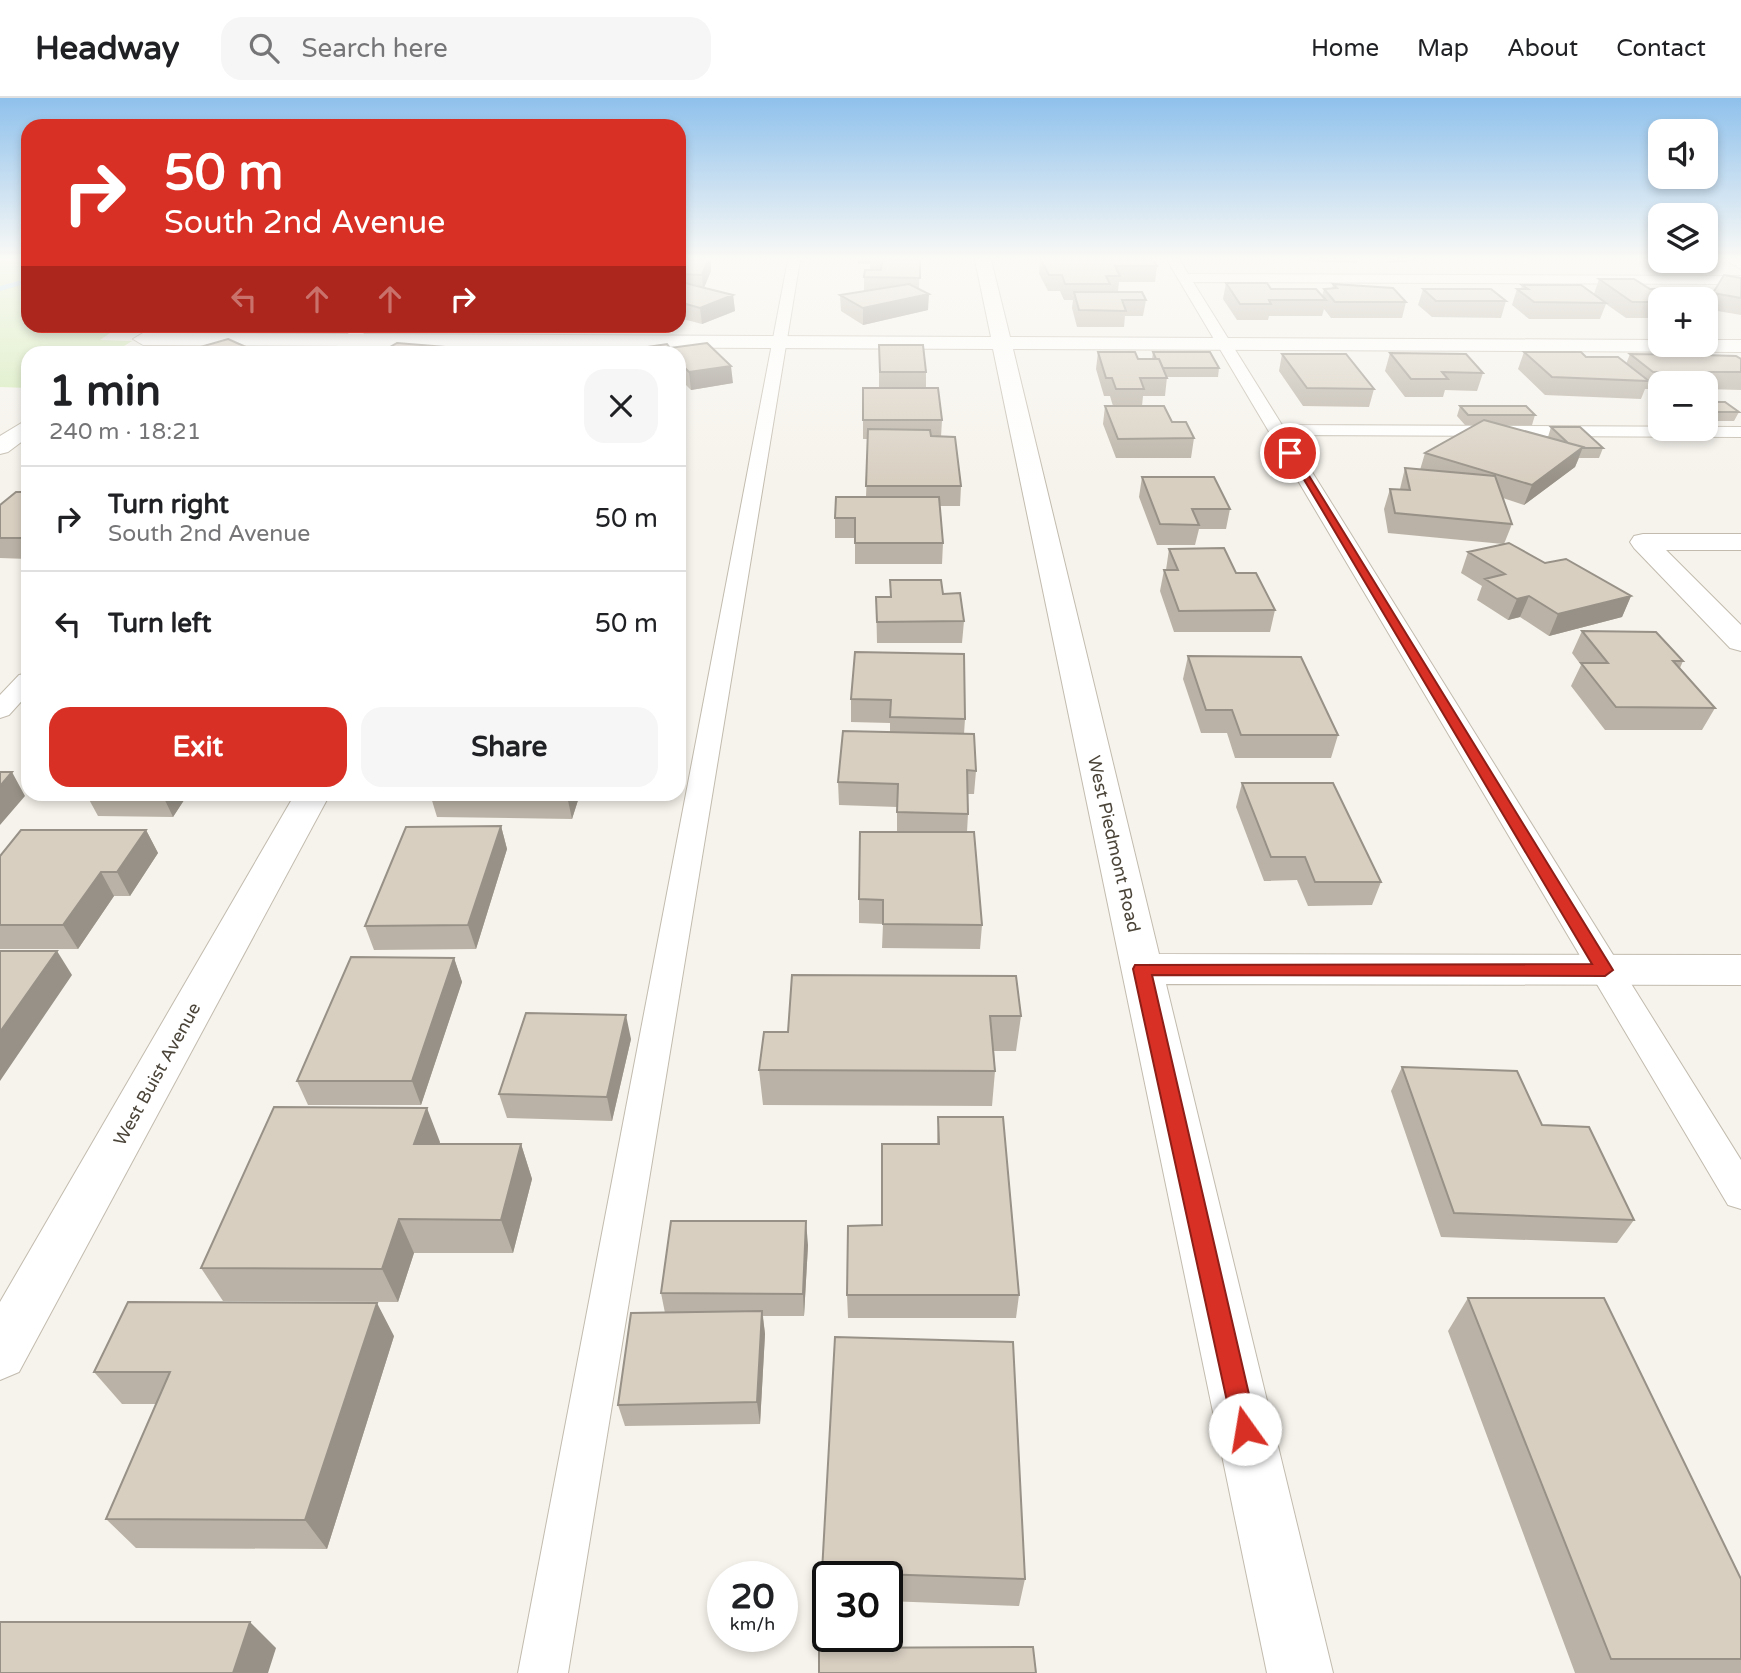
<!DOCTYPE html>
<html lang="en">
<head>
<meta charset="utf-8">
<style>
  :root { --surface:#fff; --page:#f6f6f6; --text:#202124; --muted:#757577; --line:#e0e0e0; --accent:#d93025 }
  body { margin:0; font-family:"Varela Round",sans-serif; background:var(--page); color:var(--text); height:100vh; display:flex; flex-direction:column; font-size:26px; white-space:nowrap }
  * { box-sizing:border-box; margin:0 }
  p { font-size:23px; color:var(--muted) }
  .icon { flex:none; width:38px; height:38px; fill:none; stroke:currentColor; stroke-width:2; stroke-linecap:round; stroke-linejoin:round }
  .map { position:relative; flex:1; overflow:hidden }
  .side { position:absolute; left:21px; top:248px; width:665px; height:455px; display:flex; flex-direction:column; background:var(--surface); border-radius:21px; box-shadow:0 4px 10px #0003 }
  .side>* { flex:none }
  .top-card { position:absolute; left:21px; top:21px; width:665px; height:214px; border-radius:21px; box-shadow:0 4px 10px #0003; background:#d93025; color:#fff; overflow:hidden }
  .fabs { position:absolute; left:1648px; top:21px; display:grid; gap:14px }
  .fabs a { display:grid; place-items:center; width:70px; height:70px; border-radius:14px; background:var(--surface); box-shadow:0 4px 10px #0003; font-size:35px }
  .speed { position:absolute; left:707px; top:1463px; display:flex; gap:14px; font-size:35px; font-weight:700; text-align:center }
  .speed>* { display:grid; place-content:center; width:91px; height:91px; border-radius:50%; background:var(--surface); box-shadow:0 4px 10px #0003; line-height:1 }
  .speed small { font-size:18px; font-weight:400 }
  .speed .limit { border:4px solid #111; border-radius:10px; background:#fff; color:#111 }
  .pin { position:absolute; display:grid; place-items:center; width:60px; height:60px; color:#fff; margin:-30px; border:4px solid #fff; border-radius:50%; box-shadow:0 2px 7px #0007 }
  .me { position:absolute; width:77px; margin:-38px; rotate:347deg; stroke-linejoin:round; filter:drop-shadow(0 0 5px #0008) }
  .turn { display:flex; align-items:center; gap:24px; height:147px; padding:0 28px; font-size:32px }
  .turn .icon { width:91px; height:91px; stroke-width:2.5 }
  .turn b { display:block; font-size:49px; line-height:60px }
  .lanes { display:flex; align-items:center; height:66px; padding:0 28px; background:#0003; justify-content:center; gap:35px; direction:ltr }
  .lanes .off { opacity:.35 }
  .round { display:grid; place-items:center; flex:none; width:74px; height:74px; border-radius:21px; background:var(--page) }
  .summary { display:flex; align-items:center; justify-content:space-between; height:119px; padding:0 28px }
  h1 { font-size:42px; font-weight:700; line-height:52px }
  .button { display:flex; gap:14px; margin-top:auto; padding:14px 28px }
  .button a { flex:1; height:80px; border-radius:21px; background:var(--accent); color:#fff; font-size:28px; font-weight:700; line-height:80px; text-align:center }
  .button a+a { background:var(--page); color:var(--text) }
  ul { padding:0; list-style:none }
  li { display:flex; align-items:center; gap:21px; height:105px; padding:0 28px; border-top:2px solid var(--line) }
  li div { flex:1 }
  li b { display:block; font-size:26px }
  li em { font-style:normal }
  header { display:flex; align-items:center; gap:42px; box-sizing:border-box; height:98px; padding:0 35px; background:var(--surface); border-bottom:2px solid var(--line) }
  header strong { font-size:33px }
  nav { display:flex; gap:38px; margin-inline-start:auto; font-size:24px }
  .search { width:490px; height:63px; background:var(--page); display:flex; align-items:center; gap:18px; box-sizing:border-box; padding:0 24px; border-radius:21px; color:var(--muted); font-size:26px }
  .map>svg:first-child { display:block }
</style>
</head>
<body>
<header>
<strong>Headway</strong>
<div class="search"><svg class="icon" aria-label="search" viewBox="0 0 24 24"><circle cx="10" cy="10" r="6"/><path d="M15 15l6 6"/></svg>Search here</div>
<nav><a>Home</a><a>Map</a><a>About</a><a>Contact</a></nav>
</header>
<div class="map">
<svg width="1741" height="1575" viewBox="0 0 1741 1575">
  <rect width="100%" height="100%" fill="#f6f3ec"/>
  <path fill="#d2eab5" d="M0,162H28V228H120L100,242L132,243L113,255L28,256V290L0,289Z"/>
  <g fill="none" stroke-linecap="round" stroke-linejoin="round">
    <path fill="#a9d4f2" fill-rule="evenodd" d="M25,181H28V185L0,193V188Z"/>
    <defs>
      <path id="lane" d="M788,162H800L568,1575H518Z
        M1167,162H1180L1188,176L1741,178V186L1193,184L1282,327L1741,329V339L1289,337L1741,1062V1111L1728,1107Z
        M355,228H370L346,256H330Z
        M28,575V596L9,617L0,620V597L19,577Z"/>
      <path id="street" d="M975,162H991L1010,239L1661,242V247H1706V242H1741V254L1013,251L1159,856L1741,857V887L1166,886L1333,1575H1267L993,251L143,247L133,241L143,235L991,239Z
        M1726,162H1741V171Z
        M28,321V339L8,354L0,356V338Z
        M1643,436H1741V452H1666L1741,527V553L1730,550L1634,450L1630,444L1634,438Z
        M295,696H330L19,1274L0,1282V1204Z"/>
    </defs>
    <use href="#lane" stroke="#c2bbae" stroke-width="2"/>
    <use href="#street" stroke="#c2bbae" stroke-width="2"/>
    <use href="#lane" fill="#fff" fill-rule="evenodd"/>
    <use href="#street" fill="#fff" fill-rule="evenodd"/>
  </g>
  <path fill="#bab2a6" d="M679,162H711V173L704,190L733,197L735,213L702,226L679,220Z
    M858,162H920L919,191L928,212L863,227L841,213L840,197L864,193V179L870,172V166H858Z
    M1040,162H1153L1157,168L1155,184H1119L1118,193H1109L1146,202L1143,218H1125L1124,229H1077L1072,210L1073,202H1064L1060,193H1048L1039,176Z
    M1303,162H1358L1357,165L1304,163Z
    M1741,180V217L1706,211L1713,195Z
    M1599,181L1661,201V220H1626L1606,206L1600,221H1529L1512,207L1517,191H1521L1522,187L1594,196Z
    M1226,185L1322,198L1324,191H1332L1333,186L1406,204L1402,220H1331L1324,211L1322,218H1269L1268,222H1237L1223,201Z
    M1423,191L1506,203L1501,220L1432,219L1418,207Z
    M879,247L926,274V290L942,322L941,339L961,388L960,408H939L943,445L942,466H855V440H835V420L866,399L868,341H863V290H879Z
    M670,250L733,285L691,292L682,283L679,284V256H628L627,252Z
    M1098,254L1138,261H1152L1153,254L1219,270L1218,279H1167L1165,298H1143L1142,308L1172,324L1194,340L1191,360H1116L1103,326L1105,308H1113L1110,298H1104L1096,271Z
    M1524,254L1586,259L1626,266L1630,256L1741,261V292L1706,291V285H1661V291H1645L1641,301L1545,297L1518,271Z
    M1390,255L1483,275L1477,293L1445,292L1443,299H1405L1385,273Z
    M1282,256L1374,291L1369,309L1303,308L1279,273Z
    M1660,292H1661V305L1656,301Z
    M1706,302L1709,304L1739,314L1734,323H1706Z
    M1460,308L1535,317L1532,327H1503L1549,340L1548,339L1551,329L1603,350L1599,360H1579L1575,369L1524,407L1503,400L1512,426L1504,446L1545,465L1631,498L1622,519L1549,538L1520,519L1508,522L1477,502L1482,488L1461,475L1468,454L1503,446L1388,435L1384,411L1390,391H1400L1405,370L1420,372L1425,355L1475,327H1465L1457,318Z
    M1142,379L1230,411L1226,431H1199L1195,447H1157L1139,399Z
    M28,394V461L0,460V407Z
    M1169,451L1236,475L1275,512L1270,534H1174L1160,493L1164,472H1166Z
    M890,482L943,496L964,523L962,545H877L876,499H890Z
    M1582,533L1683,563L1680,570L1715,610L1702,632H1605L1571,588L1581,567L1572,555Z
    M855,554L965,621L964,636L976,673L974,696H968V716L967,734L982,827L980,851L882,850L883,826L859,825V801L897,734V709L839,707L838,684L890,634V625L851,624V601Z
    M1188,558L1338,637L1331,660H1235L1227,635H1201L1183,581Z
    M1242,685L1381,784L1372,807L1308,808L1297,782L1264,783L1236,709Z
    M86,696H188L173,719L98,718Z
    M430,696H580L572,721L437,719Z
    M501,728L507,751L476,851L374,852L365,828Z
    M146,732L158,755L130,798H114L78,851H0V758Z
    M454,860L462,884L421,1007H308L297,983Z
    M792,877L1021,918L1016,953H994L995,973L992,1008L763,1007L759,972L788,934Z
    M631,941L612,1023L507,1020L499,996Z
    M1402,969L1542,1027L1634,1122L1617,1145L1441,1139L1391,993Z
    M938,1019L1019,1197L1016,1220H848L847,1197L882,1127L937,1046Z
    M440,1044V1046H521L532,1081L513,1155H414L398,1204L223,1203L201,1170Z
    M808,1147L804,1218H763L765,1236L760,1326L625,1328L618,1307L665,1215L661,1195Z
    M1468,1200L1741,1481V1575H1575L1448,1233Z
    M394,1238L327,1451L136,1450L106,1421L157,1306H122L94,1274Z
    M822,1474L1025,1481L1019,1508L887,1503V1479H828V1501H824Z"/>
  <path fill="#979187" d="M708,162H711V173L703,192L702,177Z
    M1390,162H1419L1389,165Z
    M929,196L928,212L863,227V210Z
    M733,197L735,213L702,226L700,210Z
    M253,252L255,256H241Z
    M679,266H681L682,283L679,284Z
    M731,268L733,285L691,292L689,274Z
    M1583,349L1575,369L1524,407L1532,387Z
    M1529,498L1520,519L1508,522L1517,501Z
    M1631,498L1622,519L1549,538L1558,516Z
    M12,674L25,698L0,727V688Z
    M162,696H188L173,719Z
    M567,696H580L572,721L567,698Z
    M501,728L507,751L476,851L468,827Z
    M146,732L158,755L130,798L117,774Z
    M101,774L114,798L78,851L63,827Z
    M57,853L72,877L0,983V934Z
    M454,860L462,884L421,1007L412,983Z
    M626,917L631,941L612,1023L607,999Z
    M427,1010L440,1044L428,1080L414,1046Z
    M521,1046L532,1081L513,1155L501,1122Z
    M399,1121L414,1155L398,1204L382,1171Z
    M806,1123L808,1147L804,1218L803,1196Z
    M377,1205L394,1238L327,1451L305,1422Z
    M762,1213L765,1236L760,1326L757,1304Z
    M250,1524L276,1550L268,1575H233Z"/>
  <path fill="#d8cfc1" stroke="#979187" stroke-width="2" d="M679,162H708L702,177L679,176Z
    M870,162H920V180L864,179L865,172H881L882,163H870Z
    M1041,162H1153L1157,168H1115L1120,178H1106L1110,186H1065L1062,177H1049Z
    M1724,177L1741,180V200L1713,195Z
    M1599,181H1634L1650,191H1680L1696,201H1661V204H1632Z
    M681,184L733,197L700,210L679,204V185Z
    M1226,185H1267L1271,191H1316L1326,202H1269L1271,206H1240Z
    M909,186L929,196L863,210L840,197Z
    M1333,186L1393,190L1406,204H1335L1324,191L1337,190Z
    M1522,187H1581L1606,205L1534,204L1517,191H1528Z
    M1423,191H1491L1506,203H1436Z
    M1074,194H1142L1146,202H1122L1126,213L1079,212Z
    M228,241L253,252L241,256H176Z
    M397,245L458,250L451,253L467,256H378Z
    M707,245L731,268L689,274L681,266H679V256H630L627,252L667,246L670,250Z
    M879,247H923L926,274H880Z
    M1098,254H1135L1138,261H1159L1167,280H1140L1144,291H1116L1112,280H1106Z
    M1153,254H1210L1219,270H1163L1159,261H1156Z
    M1524,254H1581L1586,259H1618L1649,283L1552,279Z
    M1390,255L1466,256L1483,275L1442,274L1448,281H1411Z
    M1282,256H1346L1374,291L1307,290Z
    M1630,256L1702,257L1736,258L1741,261V274H1653Z
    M863,290H938L942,322H863Z
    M1706,302L1709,304H1725L1739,314H1706Z
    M1105,308H1164L1172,324H1186L1194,340L1118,341Z
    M1460,308H1526L1535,317H1468Z
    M1484,322L1583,349L1532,387L1425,355Z
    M1551,329H1580L1603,350H1581L1583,349L1568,345Z
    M868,331L930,332L931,338L955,339L961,388H866Z
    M1405,370L1495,378L1512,426L1395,415L1390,391L1410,392Z
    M1142,379H1214L1230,411H1192L1199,427L1160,426Z
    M16,394H28V440H0V407Z
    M836,399H939L943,445H855V420H835Z
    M1509,445L1545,465L1566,461L1631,498L1558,516L1529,498L1517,501L1485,481L1505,476L1468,454Z
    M1224,450L1236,475H1256L1275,512L1179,513L1164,472H1178L1169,451Z
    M890,482H941L943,496L960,495L964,523L877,524L876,499H891Z
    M1582,533L1656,534L1683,563H1673L1715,610L1616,609L1581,565H1608Z
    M855,554L964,556L965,621L890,619L891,602L851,601Z
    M1188,558L1301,559L1338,637H1241L1232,612H1206Z
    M843,633L974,636L976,673L967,672L968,716L897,714L898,686L838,684Z
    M0,674H12L0,688Z
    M1242,685H1333L1381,784H1315L1305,759H1271Z
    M489,696H567V698Z
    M501,728L468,827L365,828L406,729Z
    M21,732H146L117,774H101L63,827H0V758Z
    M860,734H974L982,827L883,826V802L859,801Z
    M0,853H57L0,934Z
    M351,859L454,860L412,983H297Z
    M792,877L1016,878L1021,918H990L995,973L759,972L764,934H788Z
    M526,915L626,917L607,999L499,996Z
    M1402,969L1517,973L1542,1027L1589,1029L1634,1122L1454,1115Z
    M274,1009L427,1010L414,1046H521L501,1122L399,1121L382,1171L201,1170Z
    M938,1019H1003L1019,1197H847L848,1128L882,1127V1046H939Z
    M671,1123H806L803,1196L661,1195Z
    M1468,1200H1604L1741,1481V1561H1611Z
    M128,1204L377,1205L305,1422L106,1421L170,1274H94Z
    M762,1213L757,1304L618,1307L631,1215Z
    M835,1239L1013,1244L1025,1481L822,1474Z
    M0,1524H250L233,1575H0Z
    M1033,1549L1036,1575H819V1550Z"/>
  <linearGradient id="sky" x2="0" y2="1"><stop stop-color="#8fc1ec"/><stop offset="0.42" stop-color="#fbfaf6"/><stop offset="1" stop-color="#fbfaf6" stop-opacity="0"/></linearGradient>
  <rect width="1741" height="383" fill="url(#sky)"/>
  <path fill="#d93025" stroke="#8d1f18" stroke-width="2" d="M1287,353L1295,355L1613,872L1605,878L1152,877L1257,1331L1254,1340L1245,1343L1237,1340L1233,1331L1133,871L1135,867L1592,866Z"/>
  <g text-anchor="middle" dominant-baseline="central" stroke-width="7" stroke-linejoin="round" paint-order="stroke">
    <g font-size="18" fill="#4b4439" stroke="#fff">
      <text transform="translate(1114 746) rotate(77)">West Piedmont Road</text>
      <text transform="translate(157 976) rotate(-61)">West Buist Avenue</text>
    </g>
  </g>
</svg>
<div class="fabs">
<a><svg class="icon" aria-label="sound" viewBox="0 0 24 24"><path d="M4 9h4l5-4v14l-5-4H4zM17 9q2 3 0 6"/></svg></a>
<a><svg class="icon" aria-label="layers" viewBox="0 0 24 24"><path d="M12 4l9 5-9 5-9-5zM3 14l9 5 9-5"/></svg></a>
<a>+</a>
<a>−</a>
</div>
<div class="speed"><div>20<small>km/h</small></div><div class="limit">30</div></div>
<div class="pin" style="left:1290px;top:355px;background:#d93025"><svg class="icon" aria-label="arrive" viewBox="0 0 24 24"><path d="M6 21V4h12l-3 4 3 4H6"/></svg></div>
<svg class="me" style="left:1245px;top:1331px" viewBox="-20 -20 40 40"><circle r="19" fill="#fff"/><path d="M0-13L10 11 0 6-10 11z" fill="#d93025"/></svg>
<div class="top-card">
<div class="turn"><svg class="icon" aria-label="right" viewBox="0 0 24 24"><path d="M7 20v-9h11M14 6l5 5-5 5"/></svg><div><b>50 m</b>South 2nd Avenue</div></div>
<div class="lanes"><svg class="icon off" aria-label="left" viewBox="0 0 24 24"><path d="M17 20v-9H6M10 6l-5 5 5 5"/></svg><svg class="icon off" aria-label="ahead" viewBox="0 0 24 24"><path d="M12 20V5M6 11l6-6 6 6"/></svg><svg class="icon off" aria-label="ahead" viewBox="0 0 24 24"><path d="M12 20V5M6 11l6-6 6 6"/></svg><svg class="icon" aria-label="right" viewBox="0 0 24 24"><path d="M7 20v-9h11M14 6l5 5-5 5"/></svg></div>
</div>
<section class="side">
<div class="summary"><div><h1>1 min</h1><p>240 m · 18:21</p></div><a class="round"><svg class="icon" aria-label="close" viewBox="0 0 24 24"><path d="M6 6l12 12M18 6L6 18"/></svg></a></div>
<ul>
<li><svg class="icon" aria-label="right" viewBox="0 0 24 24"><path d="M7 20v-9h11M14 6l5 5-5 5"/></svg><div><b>Turn right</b><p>South 2nd Avenue</p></div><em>50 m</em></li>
<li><svg class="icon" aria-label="left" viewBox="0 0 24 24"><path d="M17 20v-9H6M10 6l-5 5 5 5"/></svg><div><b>Turn left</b></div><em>50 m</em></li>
</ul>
<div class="button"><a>Exit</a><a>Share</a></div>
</section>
</div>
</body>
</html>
